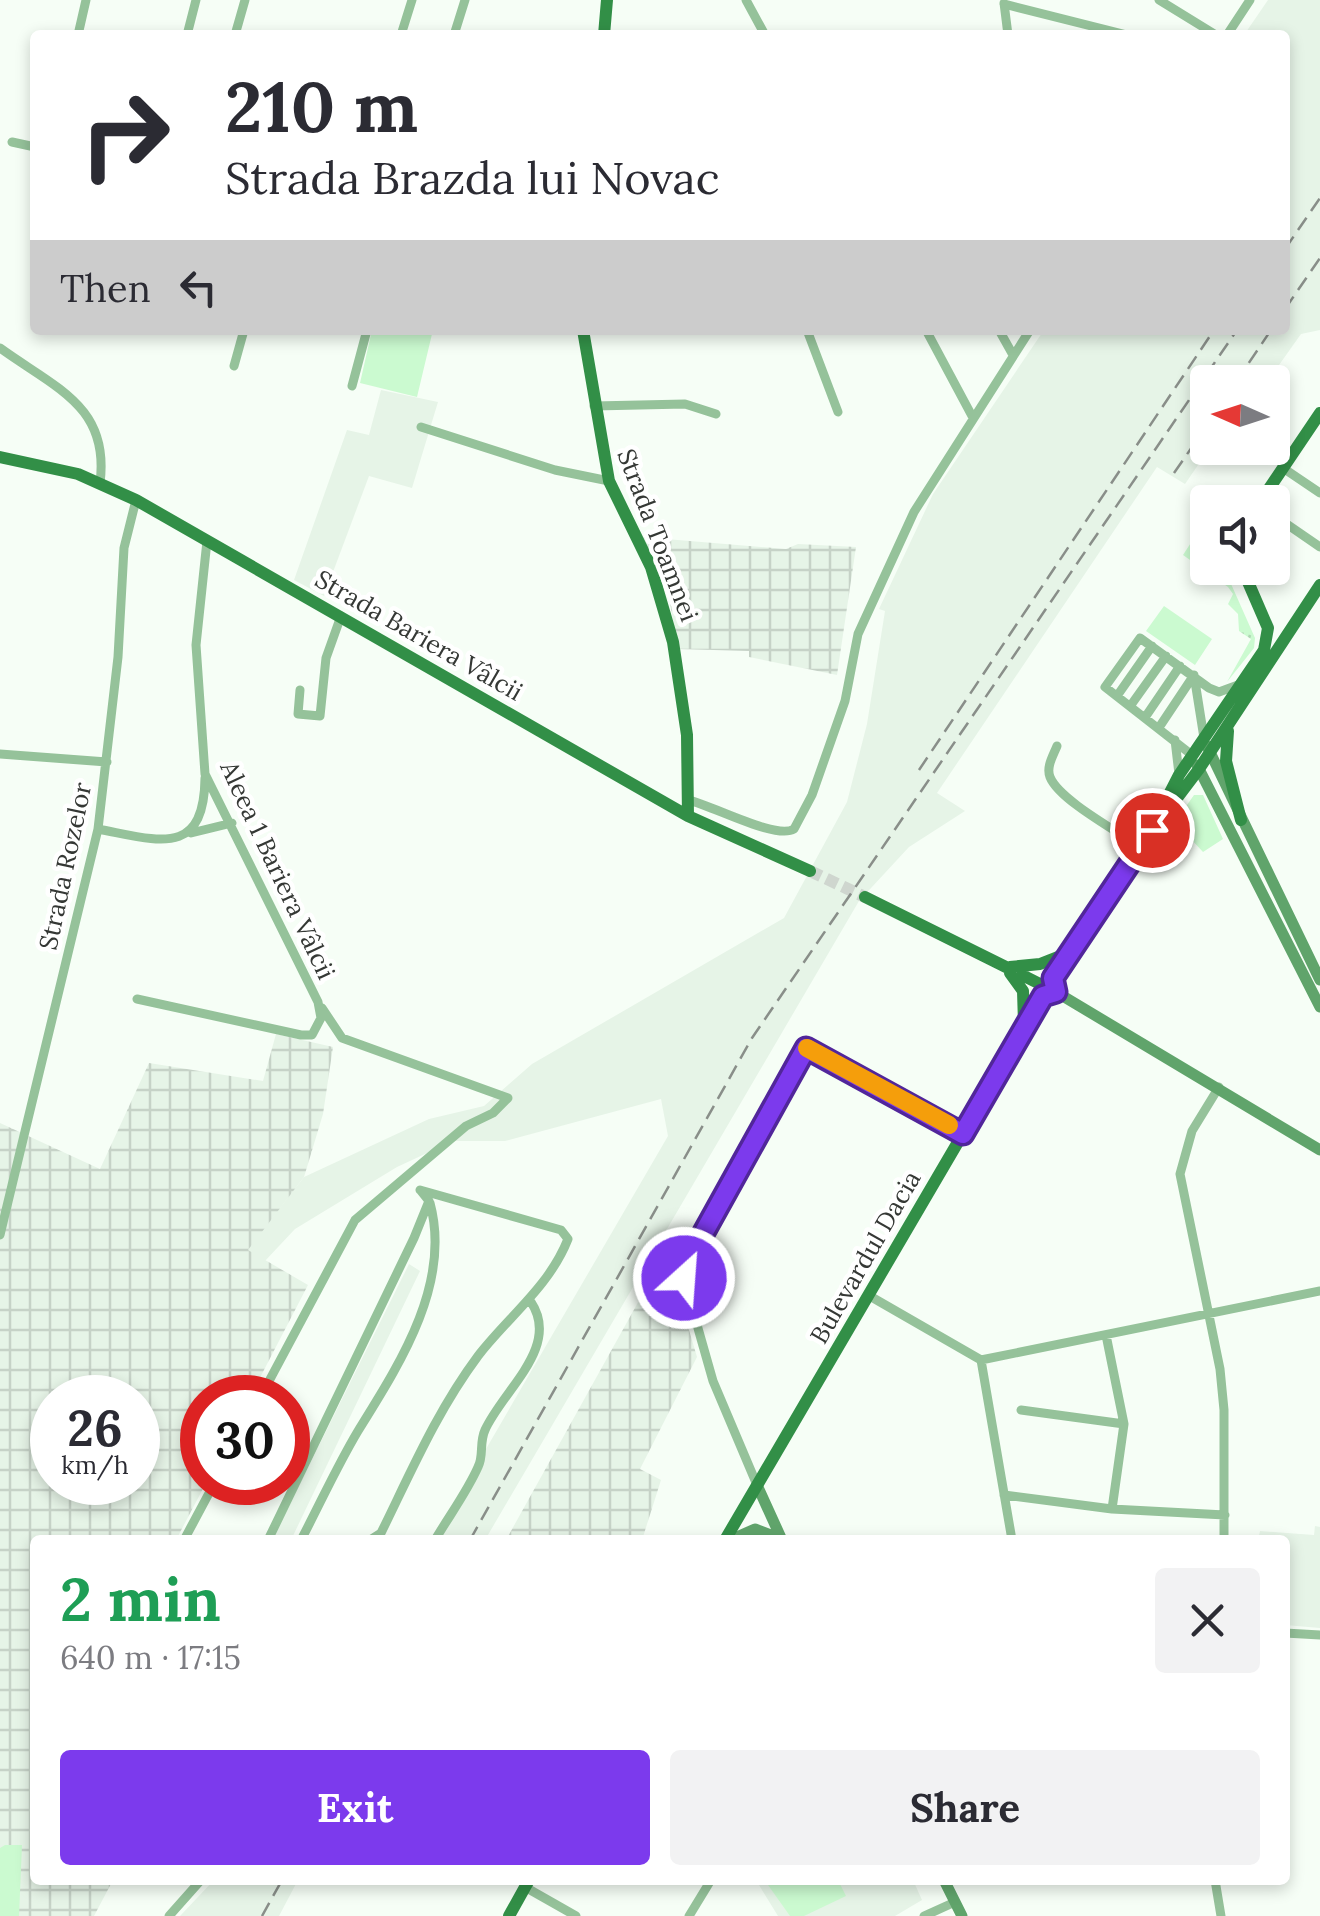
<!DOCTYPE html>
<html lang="en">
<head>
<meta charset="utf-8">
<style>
  :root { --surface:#fff; --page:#f2f2f3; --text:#2b2b33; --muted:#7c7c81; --accent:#7c3aed }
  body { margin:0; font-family:Lora,serif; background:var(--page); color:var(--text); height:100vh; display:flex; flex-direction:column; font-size:38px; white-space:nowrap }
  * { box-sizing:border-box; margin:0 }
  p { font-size:32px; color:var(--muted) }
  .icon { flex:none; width:55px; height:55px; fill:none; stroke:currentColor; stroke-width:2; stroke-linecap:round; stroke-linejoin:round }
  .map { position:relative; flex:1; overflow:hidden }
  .drawer { position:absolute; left:30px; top:1535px; width:1260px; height:350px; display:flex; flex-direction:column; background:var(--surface); border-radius:10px; box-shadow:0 5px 15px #0003 }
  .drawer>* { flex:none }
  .hud { position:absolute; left:30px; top:30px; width:1260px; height:305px; border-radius:10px; box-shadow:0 5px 15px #0003; background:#fff; color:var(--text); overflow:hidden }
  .needle { width:65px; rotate:273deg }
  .fabs { position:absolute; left:1190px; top:365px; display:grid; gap:20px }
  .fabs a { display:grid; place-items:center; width:100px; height:100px; border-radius:10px; background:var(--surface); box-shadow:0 5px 15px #0003; font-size:50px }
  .speed { position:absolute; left:30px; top:1375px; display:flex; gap:20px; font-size:50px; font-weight:700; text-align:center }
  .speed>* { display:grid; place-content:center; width:130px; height:130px; border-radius:50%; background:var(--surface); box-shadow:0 5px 15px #0003; line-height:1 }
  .speed small { font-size:25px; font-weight:400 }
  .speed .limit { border:15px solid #d22; background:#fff; color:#111 }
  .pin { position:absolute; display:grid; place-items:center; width:85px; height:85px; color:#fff; margin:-42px; border:5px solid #fff; border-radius:50%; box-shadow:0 2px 10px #0007 }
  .me { position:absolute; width:110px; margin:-55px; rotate:26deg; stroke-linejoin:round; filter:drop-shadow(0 0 8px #0008) }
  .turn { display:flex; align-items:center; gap:35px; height:210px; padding:0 30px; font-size:45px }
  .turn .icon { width:130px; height:130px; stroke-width:2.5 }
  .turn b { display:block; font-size:70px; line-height:85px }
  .then { display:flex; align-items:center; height:95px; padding:0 30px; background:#0003; gap:20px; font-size:38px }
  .round { display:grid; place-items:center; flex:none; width:105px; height:105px; border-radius:10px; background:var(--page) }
  .head { display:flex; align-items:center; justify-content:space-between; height:170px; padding:0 30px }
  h1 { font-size:60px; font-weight:700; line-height:75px; color:#1e9e55 }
  .action { display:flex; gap:20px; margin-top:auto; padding:20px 30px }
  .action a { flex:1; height:115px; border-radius:10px; background:var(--accent); color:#fff; font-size:40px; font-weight:700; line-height:115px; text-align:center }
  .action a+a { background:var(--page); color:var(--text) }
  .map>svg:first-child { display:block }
</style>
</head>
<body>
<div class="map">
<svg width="1320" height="1916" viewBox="0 0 1320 1916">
  <defs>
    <pattern id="industrial-grid" width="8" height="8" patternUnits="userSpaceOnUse" patternTransform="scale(2.5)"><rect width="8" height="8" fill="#e6f4e7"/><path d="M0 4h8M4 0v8" fill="none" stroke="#c6d2c7"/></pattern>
    <pattern id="grass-tufts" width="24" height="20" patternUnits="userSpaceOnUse" patternTransform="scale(2.5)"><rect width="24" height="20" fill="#cbfad0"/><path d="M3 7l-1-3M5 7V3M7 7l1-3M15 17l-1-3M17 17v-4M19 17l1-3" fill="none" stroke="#afd7b3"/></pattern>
  </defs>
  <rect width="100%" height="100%" fill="#f6fef6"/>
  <path fill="#e6f4e7" d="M1268,0H1320V330L1301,334L1267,382H1208V448H1221L1214,457L1207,452L1185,484L1157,467L937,793L965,811L909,847L859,901L485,1540H433L668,1136L661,1099L505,1141H453L397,1167L295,1229L264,1262L247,1250L304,1177L429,1119L484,1106L532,1064L784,918L847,802L867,724L885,611L879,609L933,494L1044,330H1285V35H1244Z
    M381,390L438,402L412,488L369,476L324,596L294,580L347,430L369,435Z
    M409,1264L420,1271L291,1540H272Z
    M1315,1526L1320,1527V1628L1285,1625V1540H1231V1539L1258,1540L1260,1531L1314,1535Z
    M214,1880H298L279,1916H180Z
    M762,1880H913L922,1900L895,1916H778L759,1885Z"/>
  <path fill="url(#industrial-grid)" fill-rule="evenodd" d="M642,537L786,549L798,544L856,547L837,675L749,657V651L678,649L669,597Z
    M276,1034L333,1047L323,1114L304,1177L248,1250L308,1285L250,1397L202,1398L206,1483L176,1540H35V1880H113L94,1916H0V1123L100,1169L149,1063L263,1081ZM52,1398H138V1482H52Z
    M666,1252L697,1357L640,1469L661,1480L642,1540H506Z"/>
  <path fill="url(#grass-tufts)" d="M1203,524H1207L1208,568H1224L1255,638L1254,648L1227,682L1251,639L1239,631L1238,614L1228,604L1233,594L1228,587L1183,555Z"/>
  <path fill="#cbfad0" d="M372,330L432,334L417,397L360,383Z
    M1164,606L1212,639L1195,665L1146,631Z
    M1194,795H1203L1223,839L1203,852L1175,822Z
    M5,1845H22L19,1916H0V1848Z
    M771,1880H838L846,1896L804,1916H790L768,1885Z"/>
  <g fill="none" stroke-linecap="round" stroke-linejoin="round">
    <path stroke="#cfd6cf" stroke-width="12" stroke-dasharray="12 6" stroke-linecap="butt" d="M810,871L865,897"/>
    <path stroke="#95c29a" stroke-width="9" d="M746,0L765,35
      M1159,0L1216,35
      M1004,3L1008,35
      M1004,4L1127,35
      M78,35L86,0
      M187,35L196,0
      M235,35L245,0
      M401,35L412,0
      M454,35L465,0
      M1227,35L1250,0
      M12,142L35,147
      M807,330L838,412
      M926,330L972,416
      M999,330L1013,355
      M0,348C55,388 110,406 100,483
      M234,366L244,330
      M352,386L367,330
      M594,406L685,404L716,414
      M421,427L555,470L609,481
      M1283,468L1320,493
      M1272,514L1320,547
      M1194,675L1204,738
      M300,690L298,714L320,716L326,658L341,616
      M1117,696L1152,646
      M1131,705L1166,656
      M1146,716L1180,666
      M1160,726L1194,675
      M1175,740L1179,774
      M1057,746C1053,756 1046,767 1050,777C1059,800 1119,832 1140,847
      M0,754L107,762
      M1192,755L1105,687L1140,638L1209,688L1219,692L1238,685
      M688,800C714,806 776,840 794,829L812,795L845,701L858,634L914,512L1030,330
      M98,829C157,840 204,859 205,778
      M191,833L232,823
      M137,999L301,1035H312L321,1018L318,1002L205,774L196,645L207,541
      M1219,1087L1192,1131L1180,1174L1220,1369L1224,1410V1540
      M0,1235L98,829L118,657L124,548L136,500
      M868,1295L981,1360L1320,1291
      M1106,1335L1124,1424L1112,1509
      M981,1360L1012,1540
      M260,1398L355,1220L466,1126L493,1113L508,1098L342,1038L322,1008
      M1021,1410L1124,1424
      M757,1485L713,1381L684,1279L688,1261L806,1048L963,1134
      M1004,1495L1112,1509L1225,1515
      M184,1540L215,1482
      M268,1540L414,1238L429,1201L421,1191
      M301,1540C320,1504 337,1466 358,1431C399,1365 452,1284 430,1203
      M370,1540L381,1533C411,1472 437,1411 478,1356C509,1316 549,1287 568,1239L561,1230L420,1190
      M435,1540C449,1516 467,1492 478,1467C484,1456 479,1443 485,1430C503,1390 561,1347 531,1302
      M1285,1633L1320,1635
      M1215,1880L1221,1916
      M525,1887L576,1916
      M169,1916L201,1880
      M689,1916L711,1880
      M924,1916L955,1902"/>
    <path stroke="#60a46b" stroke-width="11" d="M1207,746L1320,980
      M1197,765L1320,1007
      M1056,992L1320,1150
      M757,1485L782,1540
      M730,1540L755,1529L781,1539
      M944,1880L962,1916"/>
    <path stroke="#328f47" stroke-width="12" d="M604,35L607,0
      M583,330L609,481L651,567L673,642L687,735L688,816
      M0,457L78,474L136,500L688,816L810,871
      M1260,502L1320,413
      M1228,731L1226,761L1241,820
      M1159,814L1179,775L1264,650L1268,628L1242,568
      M865,897L1038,983
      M1010,967L1040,964L1068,953
      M1010,973L1023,991L1024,1023
      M1053,979L1140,847L1199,769L1320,585
      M1043,997L1055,993L1053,979
      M725,1540L1043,997
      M509,1916L529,1880"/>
    <path stroke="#898e89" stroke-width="2.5" stroke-dasharray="15 8" stroke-linecap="butt" d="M1285,249L1320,198
      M1285,309L1320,258
      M1236,382L1271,330
      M1174,473L1208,424
      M919,770L1214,330
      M470,1540L752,1038L1237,330
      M262,1916L282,1880"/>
  </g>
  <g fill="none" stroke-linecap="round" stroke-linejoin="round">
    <defs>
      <path id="route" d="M684,1278L688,1261L806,1048L963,1134L1043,996L1056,992L1053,978L1152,830"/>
    </defs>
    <use href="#route" stroke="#51269a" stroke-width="25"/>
    <use href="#route" stroke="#7c3aed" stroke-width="18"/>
    <path stroke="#f59e0b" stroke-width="18" d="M807,1048L949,1125"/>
  </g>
  <g text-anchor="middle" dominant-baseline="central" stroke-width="9" stroke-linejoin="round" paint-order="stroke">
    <g font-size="25" fill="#353835" stroke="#fff">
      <text transform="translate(658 535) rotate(69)">Strada Toamnei</text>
      <text transform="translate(419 635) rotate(30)">Strada Bariera Vâlcii</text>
      <text transform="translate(65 866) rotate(-78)">Strada Rozelor</text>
      <text transform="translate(278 870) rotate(65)">Aleea 1 Bariera Vâlcii</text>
      <text transform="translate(865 1257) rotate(-60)">Bulevardul Dacia</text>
    </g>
  </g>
</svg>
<div class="fabs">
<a><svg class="needle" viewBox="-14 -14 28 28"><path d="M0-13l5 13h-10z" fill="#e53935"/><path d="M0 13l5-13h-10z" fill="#7c7c81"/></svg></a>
<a><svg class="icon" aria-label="sound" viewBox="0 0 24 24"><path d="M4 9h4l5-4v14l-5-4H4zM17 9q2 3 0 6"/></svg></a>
</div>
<div class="speed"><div>26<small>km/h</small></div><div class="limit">30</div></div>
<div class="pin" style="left:1152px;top:830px;background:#d93025"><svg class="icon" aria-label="arrive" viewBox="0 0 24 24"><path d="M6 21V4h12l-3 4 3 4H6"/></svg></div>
<svg class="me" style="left:684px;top:1278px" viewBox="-20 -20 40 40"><circle r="17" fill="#7c3aed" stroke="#fff" stroke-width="3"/><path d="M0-11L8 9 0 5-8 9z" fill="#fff"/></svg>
<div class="hud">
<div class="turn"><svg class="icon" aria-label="right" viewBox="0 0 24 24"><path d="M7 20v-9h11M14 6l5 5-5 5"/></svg><div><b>210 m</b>Strada Brazda lui Novac</div></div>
<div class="then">Then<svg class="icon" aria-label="left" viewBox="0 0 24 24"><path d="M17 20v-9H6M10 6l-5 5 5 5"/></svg></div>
</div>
<section class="drawer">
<div class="head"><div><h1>2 min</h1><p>640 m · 17:15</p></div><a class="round"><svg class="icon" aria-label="close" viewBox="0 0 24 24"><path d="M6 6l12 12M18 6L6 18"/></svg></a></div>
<div class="action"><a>Exit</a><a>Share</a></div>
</section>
</div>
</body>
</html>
